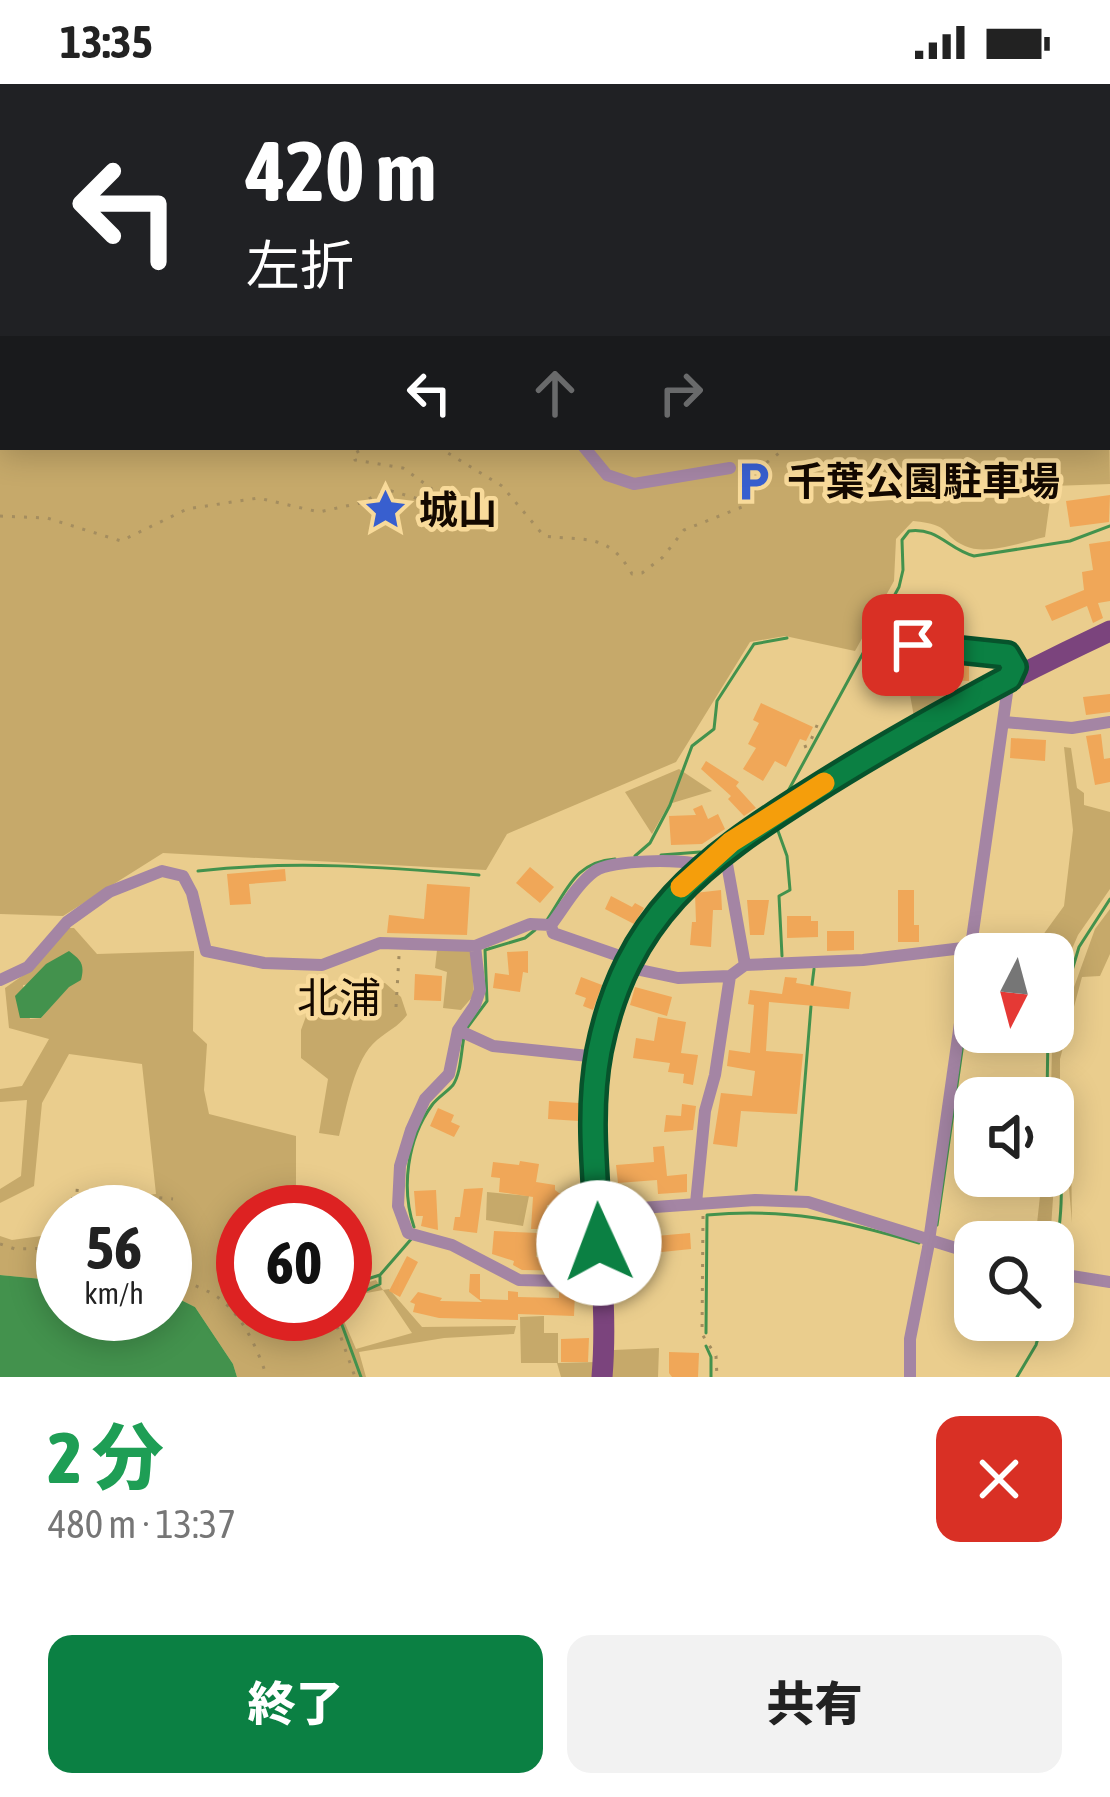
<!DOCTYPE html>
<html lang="ja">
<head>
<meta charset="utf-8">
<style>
  :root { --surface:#fff; --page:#f2f2f2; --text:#222; --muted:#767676; --accent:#0b8043 }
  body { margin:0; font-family:"Asap Condensed","Noto Sans JP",sans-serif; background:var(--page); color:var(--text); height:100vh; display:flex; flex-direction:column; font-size:45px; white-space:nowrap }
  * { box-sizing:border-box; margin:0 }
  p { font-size:39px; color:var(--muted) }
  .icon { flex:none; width:66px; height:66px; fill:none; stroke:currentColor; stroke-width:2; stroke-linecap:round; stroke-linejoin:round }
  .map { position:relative; height:1293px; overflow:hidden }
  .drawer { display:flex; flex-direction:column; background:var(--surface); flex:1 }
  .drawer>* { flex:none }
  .guide { position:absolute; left:0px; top:0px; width:1110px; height:366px; box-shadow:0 6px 30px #0003; background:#202124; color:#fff; overflow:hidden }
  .needle { width:78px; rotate:186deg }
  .tools { position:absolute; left:954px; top:849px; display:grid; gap:24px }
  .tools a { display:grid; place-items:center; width:120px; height:120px; border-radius:24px; background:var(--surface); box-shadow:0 6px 30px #0003; font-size:60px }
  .speed { position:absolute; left:36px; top:1101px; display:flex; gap:24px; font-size:60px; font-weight:700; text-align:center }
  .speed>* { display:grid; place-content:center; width:156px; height:156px; border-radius:50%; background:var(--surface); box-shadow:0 6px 30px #0003; line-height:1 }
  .speed small { font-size:30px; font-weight:400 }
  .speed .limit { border:18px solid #d22; background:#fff; color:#111 }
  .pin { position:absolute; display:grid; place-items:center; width:102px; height:102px; color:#fff; margin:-51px; border-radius:24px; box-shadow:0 6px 18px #0006 }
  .me { position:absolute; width:132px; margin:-66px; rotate:358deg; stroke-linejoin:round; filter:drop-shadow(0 0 9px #0008) }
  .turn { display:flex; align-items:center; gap:42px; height:252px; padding:0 48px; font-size:54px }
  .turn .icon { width:156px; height:156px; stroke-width:2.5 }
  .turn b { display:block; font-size:84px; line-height:102px }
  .lanes { display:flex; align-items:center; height:114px; padding:0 48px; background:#0003; justify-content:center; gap:60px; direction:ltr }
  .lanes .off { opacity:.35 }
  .round { display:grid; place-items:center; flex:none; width:126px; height:126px; border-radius:24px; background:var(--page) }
  .summary { display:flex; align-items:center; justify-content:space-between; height:204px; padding:0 48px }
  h1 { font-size:72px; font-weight:800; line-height:90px; color:#1e9e55 }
  .button { display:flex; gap:24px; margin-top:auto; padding:24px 48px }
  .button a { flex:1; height:138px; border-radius:24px; background:var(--accent); color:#fff; font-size:48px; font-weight:800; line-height:138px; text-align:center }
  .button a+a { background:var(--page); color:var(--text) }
  .status { display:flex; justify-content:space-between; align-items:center; height:84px; padding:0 60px; background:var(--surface); direction:ltr }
  .status svg { height:33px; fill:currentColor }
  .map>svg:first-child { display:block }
</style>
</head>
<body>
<div class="status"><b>13:35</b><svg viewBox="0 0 49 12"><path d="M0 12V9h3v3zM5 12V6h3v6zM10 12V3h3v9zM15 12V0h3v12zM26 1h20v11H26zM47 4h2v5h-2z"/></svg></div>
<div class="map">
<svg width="1110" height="1293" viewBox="0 0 1110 1293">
  <rect width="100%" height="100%" fill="#eacd8d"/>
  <path fill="#c6a96a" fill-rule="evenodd" d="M0,109L3,363H1107V212L1110,400L1052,402L1045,453C1023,458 986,472 965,462C939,450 954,441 913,437L896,455L894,497L855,567L785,552L750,558L676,678L507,750L486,786L163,769L63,832L0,830Z
    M958,600L959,613L914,633L909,605Z
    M1064,663L1071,664L1077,704L1084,709V721L1110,728V805L1078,851L1053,909V870H1035L1040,855L1064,822L1073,746Z
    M679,685L712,707L669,720L652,750L625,708Z
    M1110,825V870L1100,892L1082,893L1060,975V1008L1071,1063L1072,1139L1066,1069L1051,1007L1052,964L1095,845Z
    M69,844H74L97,870L194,867L193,947L207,960L204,1006L209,1030L296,1052V1105L312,1120L310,1128H243V1230H341L356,1265L412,1249L383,1206L361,1210L345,1221V1205L376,1196L383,1206L389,1205L422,1243L516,1242L514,1250L444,1254L359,1268L366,1293H237L233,1280L195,1223L165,1208V1128H126L127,1113L156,1110L142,980L69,970L42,1019L34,1102L0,1119V1105L21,1092L27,1016L0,1018V1005L22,1002L49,955L9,944L5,904L32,885ZM80,896L69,902L41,934L30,935L23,901Z
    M437,866L471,867L474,911L461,926L443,924L447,888L435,884Z
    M385,899L401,913L407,931C398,943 389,946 377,956C354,975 347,1022 339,1052L319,1049L328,995L301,974V946L316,905Z
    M1053,1079L1055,1085L1050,1158H1035L1040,1112L1037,1092H1053Z
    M487,1108L529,1112L523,1142L486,1136Z
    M63,1149V1197L0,1191V1152L12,1156Z
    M544,1232V1249H558V1279L597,1278L595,1293H561L557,1279H521L520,1233Z
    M659,1264L658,1293H610L614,1266Z"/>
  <path fill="#43924d" d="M69,867C81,876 85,880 81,896L69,903L41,934H20L15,912L46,880Z
    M0,1191L63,1197V1230H165V1208L195,1223L233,1280L237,1293H0Z"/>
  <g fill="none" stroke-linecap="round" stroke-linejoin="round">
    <path stroke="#43924d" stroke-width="3" d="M787,709L899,503L903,486L902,456L909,447C938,443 949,466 974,472L1070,457L1110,442
      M778,747L787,772L790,806L779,812L782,872
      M661,771L700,768
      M635,772L650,759L670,721L692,662L714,645L717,617L754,560L787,554
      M198,787C292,776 385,783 479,791
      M547,836C568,805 575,778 615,775
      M812,901L814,885
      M1053,934L1062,920L1079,863L1110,815
      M467,944L487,917L485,866L525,854L535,846
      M1047,1014L1048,948
      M1053,1042C1065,1095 1063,1130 1053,1183
      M796,1106L811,922
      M937,1141L963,959
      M414,1143C401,1105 407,1055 432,1021C437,1014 447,1008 453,1001C461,989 461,968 464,953
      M345,1202L380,1191L413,1153
      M345,1216L380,1200V1193
      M338,1230L361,1293
      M706,1249L707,1131C788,1124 841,1136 919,1159
      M706,1262L711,1273V1293
      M1017,1293L1036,1261L1043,1236"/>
    <path stroke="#43924d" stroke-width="21" d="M859,0L866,3
      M1107,105L1110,106"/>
  </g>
  <path fill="#f0a758" d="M1110,411L1109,438L1070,443L1066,417Z
    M1110,457V517L1098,519L1103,534L1093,539L1087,522L1052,537L1045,522L1084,506L1082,488L1093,486L1089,460Z
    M943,577L969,578V597L942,596Z
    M1110,610V628L1086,631L1083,613Z
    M761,619L813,643L806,657L800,655L786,683L775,677L763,697L743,685L756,664L748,660L759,639L753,636Z
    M1101,650L1104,675L1110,674V698L1095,701L1086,652Z
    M1011,654L1046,656L1045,677L1010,674Z
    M706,677L739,698L736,702L756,724L744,732L728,715L731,712L701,685Z
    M702,721L708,735L718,730L725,745L702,760L671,761L669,732L696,731L693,725Z
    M530,783L554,803L540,819L516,799Z
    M285,785L286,797L249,800L251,820L230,821L227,790Z
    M427,800L470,803L467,851L387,849L389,831L424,835Z
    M721,806L722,826H713L711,863L690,861L692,838H696L695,809Z
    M898,806H914V841H919V858H898Z
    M611,812L632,823L635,819L644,824L634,840L605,825Z
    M747,816H769L764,851H750Z
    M787,832H811V837H818V853L787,854Z
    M827,847H854V866L827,867Z
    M528,867V889L523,888L520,908L493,904L495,889L509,891L507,868Z
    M415,890L442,892L441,917L414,916Z
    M581,893L602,901L593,926L583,922L586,914L575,910Z
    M785,893L797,894L796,899L851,908L849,925L769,918L766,967L803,970L797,1030L741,1027L737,1063L713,1060L721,1009L752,1012L755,987L727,982L729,966L750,969L754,921L748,920L750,906L782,910Z
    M635,903L672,913L667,932L630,921Z
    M658,933L686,938L681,969L698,971L693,1001L683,999L684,990L668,988L670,979L633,974L636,954L654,957Z
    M549,1017L579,1019V1037L548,1035Z
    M682,1020L696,1022L693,1046L664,1048L666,1031L681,1032Z
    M438,1024L454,1031L451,1038L460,1042L454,1053L430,1042Z
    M664,1062L667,1092L687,1090V1108L658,1110L657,1096L618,1099L616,1081L654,1078L653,1063Z
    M520,1077L539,1080L536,1098L555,1101V1106L559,1109L581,1110L584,1151L570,1150L572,1122L547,1121L545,1145H531L533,1113L499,1108L500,1094L491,1093L493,1078L519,1081Z
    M483,1104L477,1149L453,1146L455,1133H460L464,1105Z
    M436,1106L438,1146L421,1142L423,1132H416L414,1107Z
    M494,1147L538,1149L536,1173L586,1178V1187L522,1186L513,1181L514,1177L492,1170Z
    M690,1149L691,1165L623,1172L622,1155Z
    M407,1172L418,1178L400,1213L389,1207Z
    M470,1190H480V1215L508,1216V1207L518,1208V1213L559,1214V1208H575L574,1232L518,1230V1236L439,1234L413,1228L415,1220L410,1218L418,1208L442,1214L440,1217L482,1218L469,1208Z
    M589,1254L588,1278H561V1255Z
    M669,1268L699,1269L698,1293H672L669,1289Z"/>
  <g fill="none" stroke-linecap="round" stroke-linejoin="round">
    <path stroke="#a48d5f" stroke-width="3" stroke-dasharray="3 9" stroke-linecap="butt" d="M946,0L954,3
      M1107,75L1110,77
      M0,117L3,124
      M0,192L3,196
      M1107,212L1110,213
      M1107,239L1110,232
      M438,363L502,402L544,452C587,457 609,449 632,490L642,489L663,473L684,446L742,423L765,393
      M757,386L787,363
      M0,432L47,434L121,457L187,425L258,414L319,428L360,419L388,406L419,415L432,412L431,404L403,384L355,376L353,370L367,363
      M804,663L809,661L820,634
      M396,923L399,872
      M70,1128L74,1106L173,1115
      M703,1132L702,1250L716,1272L717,1293
      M0,1160L15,1165L63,1164
      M165,1184C177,1198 192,1199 207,1207C239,1222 256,1261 267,1293
      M333,1231L355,1293"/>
    <path stroke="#a485a4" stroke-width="6" d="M913,561L1007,571L1014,583L1011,590"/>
    <path stroke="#a485a4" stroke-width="12" d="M550,0L567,3
      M762,0L769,3
      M241,3L244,0
      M714,3V0
      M0,37L3,38
      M0,81L3,89
      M1107,162L1110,165
      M584,363L607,391L634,400L730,384
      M1004,638L1072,644L1110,638
      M716,770L727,780L745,881
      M551,841C564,824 577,800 595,787C611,776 683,774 702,782
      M475,862L480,906L475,921L458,946L449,990L425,1015L411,1046L400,1082L398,1122L408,1149L452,1161L519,1196L600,1198
      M640,886L678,894L730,892
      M0,896L28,883L67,838L109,808L162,787L183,792L192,809L206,867L264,879L322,881L380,859L475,862L530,840L551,841L553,849L631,876
      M458,946L493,962L598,973
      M696,1119L705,1027L715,991L730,892L745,881L863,876L971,863
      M598,1127L755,1116L808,1118L975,1170
      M1053,1189L1110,1198
      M910,1293V1255L928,1164L1009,595"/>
    <path stroke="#7b447d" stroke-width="21" d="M602,1293C611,1187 583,1080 598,974C606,916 636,854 674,810C709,770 753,744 797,716C898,652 1002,598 1110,547"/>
  </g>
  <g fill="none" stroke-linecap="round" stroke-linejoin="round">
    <defs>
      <path id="route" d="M599,1159C596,1096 587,1030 599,967C626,832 702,777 811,708C875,667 942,630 1009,594L1014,583L1007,571L913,561"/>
    </defs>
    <use href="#route" stroke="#07532c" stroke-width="30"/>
    <use href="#route" stroke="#0b8043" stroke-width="21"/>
    <path stroke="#f59e0b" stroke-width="21" d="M681,803L731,758L824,699"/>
  </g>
  <defs>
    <symbol id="parking-bare" viewBox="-9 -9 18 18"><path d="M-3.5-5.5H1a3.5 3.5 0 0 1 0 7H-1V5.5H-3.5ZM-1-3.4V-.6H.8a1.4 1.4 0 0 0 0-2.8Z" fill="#385fcf" stroke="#f8da9a" stroke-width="2.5" paint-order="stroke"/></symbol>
    <symbol id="sight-bare" viewBox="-9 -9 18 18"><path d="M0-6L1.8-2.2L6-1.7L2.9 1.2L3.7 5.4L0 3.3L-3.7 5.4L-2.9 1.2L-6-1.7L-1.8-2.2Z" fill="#385fcf" stroke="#f8da9a" stroke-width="2.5" paint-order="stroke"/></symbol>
  </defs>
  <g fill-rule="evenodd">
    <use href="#parking-bare" x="724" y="368" width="59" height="59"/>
    <use href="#sight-bare" x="356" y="396" width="59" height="59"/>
  </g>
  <g text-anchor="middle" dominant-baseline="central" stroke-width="9" stroke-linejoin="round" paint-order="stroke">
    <g font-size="39" font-weight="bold" fill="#140900" stroke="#f8da9a" text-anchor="start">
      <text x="787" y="397">千葉公園駐車場</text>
      <text x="419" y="426">城山</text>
    </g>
    <g font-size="42" fill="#140900" stroke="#f8da9a">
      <text x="339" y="914">北浦</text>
    </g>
  </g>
</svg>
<div class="tools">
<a><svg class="needle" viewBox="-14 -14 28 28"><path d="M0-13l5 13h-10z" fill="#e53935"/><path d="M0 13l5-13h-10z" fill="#767676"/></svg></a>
<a><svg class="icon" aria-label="sound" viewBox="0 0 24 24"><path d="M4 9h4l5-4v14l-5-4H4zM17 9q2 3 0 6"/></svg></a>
<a><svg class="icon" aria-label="search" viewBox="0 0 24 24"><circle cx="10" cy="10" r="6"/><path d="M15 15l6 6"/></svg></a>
</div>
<div class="speed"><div>56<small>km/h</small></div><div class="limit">60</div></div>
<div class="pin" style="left:913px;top:561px;background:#d93025"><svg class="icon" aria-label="arrive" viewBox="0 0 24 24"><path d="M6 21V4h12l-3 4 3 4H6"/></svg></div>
<svg class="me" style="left:599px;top:1159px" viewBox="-20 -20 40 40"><circle r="19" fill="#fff"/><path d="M0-13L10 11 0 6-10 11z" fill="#0b8043"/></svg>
<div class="guide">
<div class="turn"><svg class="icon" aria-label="left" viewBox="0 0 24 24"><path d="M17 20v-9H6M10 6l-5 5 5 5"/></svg><div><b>420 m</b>左折</div></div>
<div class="lanes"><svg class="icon" aria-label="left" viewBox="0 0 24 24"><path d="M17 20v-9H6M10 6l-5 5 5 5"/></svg><svg class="icon off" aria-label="ahead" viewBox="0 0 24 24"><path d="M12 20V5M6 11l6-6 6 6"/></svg><svg class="icon off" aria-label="right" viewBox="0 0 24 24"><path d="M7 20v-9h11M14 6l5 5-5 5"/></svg></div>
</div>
</div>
<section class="drawer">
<div class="summary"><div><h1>2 分</h1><p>480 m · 13:37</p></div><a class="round" style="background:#d93025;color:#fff"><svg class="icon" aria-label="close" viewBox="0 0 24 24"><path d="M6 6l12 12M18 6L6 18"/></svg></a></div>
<div class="button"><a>終了</a><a>共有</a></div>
</section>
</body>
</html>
